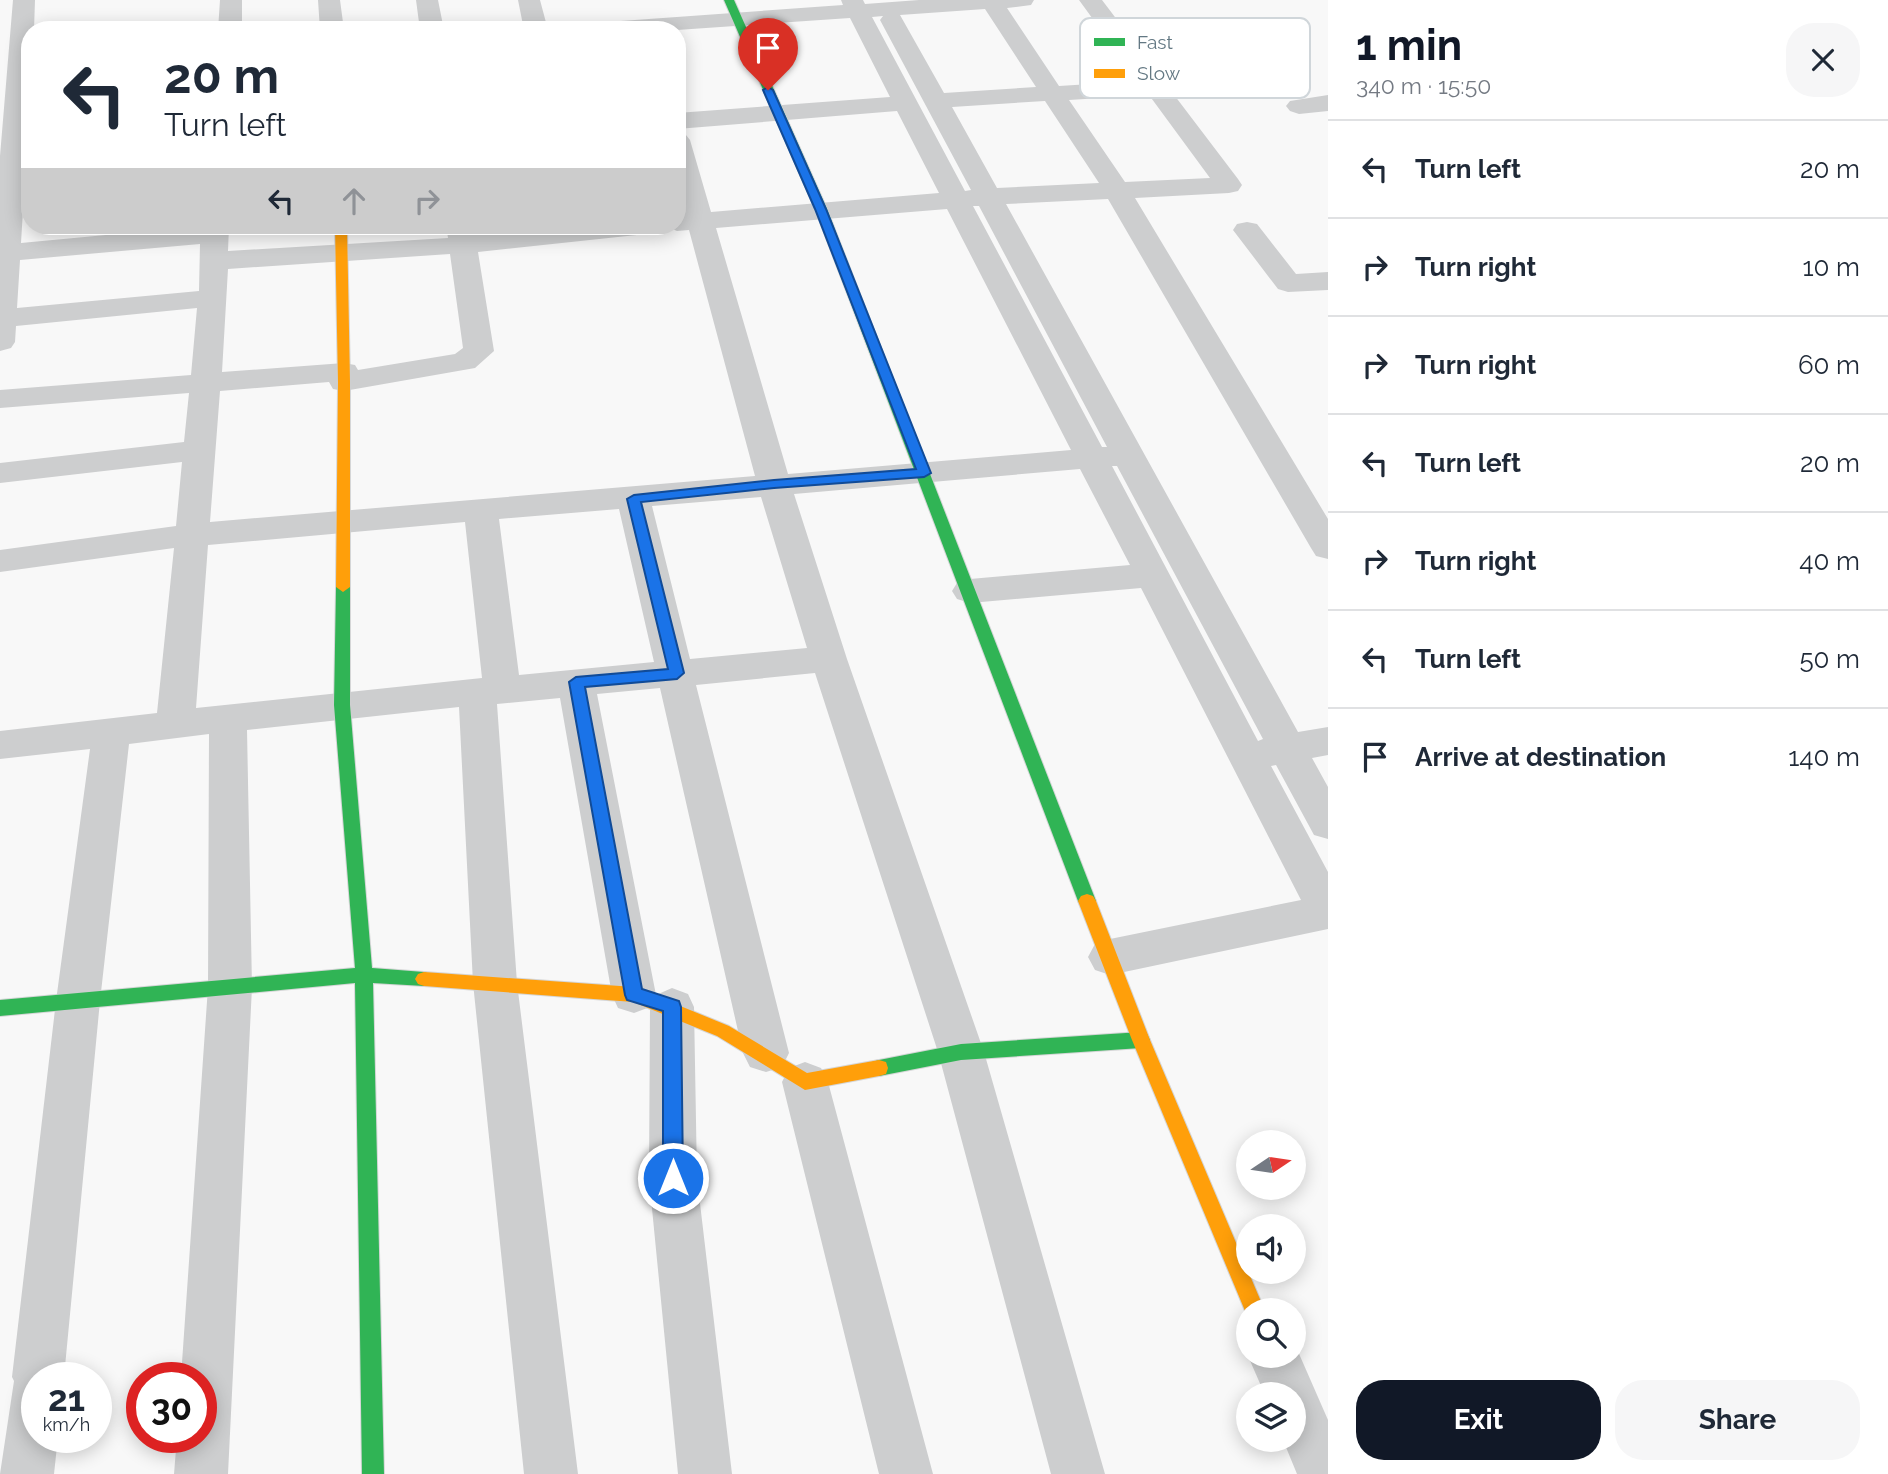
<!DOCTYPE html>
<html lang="en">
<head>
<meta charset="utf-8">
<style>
  :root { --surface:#fff; --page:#f6f6f7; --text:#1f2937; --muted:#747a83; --line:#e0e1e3; --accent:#111827 }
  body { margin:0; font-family:Raleway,sans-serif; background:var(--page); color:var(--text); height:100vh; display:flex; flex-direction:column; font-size:26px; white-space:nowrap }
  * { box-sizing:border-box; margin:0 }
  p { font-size:23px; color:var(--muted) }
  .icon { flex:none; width:38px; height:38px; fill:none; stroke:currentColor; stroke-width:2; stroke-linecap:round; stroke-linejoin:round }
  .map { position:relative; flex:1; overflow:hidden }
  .side { display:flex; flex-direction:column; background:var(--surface); width:560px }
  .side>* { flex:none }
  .guide { position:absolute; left:21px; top:21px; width:665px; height:214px; border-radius:28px; box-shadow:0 4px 18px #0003; background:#fff; color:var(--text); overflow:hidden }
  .needle { width:46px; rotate:77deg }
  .buttons { position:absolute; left:1236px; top:1130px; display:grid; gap:14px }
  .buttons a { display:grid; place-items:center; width:70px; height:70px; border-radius:50%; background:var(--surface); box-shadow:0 4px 18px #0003; font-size:35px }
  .speed { position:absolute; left:21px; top:1362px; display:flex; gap:14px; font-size:35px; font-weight:700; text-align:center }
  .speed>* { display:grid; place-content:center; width:91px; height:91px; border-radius:50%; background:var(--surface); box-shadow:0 4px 18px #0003; line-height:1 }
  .speed small { font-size:18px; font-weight:400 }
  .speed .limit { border:10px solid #d22; background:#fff; color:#111 }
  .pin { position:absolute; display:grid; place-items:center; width:60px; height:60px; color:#fff; margin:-72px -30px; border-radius:50% 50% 50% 0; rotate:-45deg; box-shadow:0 0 7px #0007 }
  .pin .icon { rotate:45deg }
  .me { position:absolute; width:77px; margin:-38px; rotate:0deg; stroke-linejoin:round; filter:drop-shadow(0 0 5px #0008) }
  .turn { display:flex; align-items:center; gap:24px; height:147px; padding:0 28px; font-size:32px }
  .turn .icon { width:91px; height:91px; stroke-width:2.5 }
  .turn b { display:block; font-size:49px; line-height:60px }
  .lanes { display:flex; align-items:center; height:66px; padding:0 28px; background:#0003; justify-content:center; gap:35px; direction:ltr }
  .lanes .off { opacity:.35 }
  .round { display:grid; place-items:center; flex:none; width:74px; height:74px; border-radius:28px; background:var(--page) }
  .overview { display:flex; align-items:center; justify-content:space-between; height:119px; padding:0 28px }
  h1 { font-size:42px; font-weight:700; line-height:52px; color:var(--accent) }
  .cta { display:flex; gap:14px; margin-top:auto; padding:14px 28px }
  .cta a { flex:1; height:80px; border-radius:28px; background:var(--accent); color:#fff; font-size:28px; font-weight:700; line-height:80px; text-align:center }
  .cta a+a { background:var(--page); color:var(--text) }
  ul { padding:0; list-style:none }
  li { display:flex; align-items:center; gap:21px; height:98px; padding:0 28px; border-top:2px solid var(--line) }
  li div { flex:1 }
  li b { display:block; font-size:26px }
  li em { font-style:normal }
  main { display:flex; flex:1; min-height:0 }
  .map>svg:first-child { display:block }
</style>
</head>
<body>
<main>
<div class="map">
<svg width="1328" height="1474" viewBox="0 0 1328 1474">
  <rect width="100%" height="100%" fill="#f8f8f8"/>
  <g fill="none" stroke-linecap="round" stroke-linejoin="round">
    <defs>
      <path id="fast" d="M724,0H734L827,209L1096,901L1093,906L1087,908L1081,906L1078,901L815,209Z
        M343,582L350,587V705L372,968L424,972L430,974L433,979L430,984L424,986L373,983L384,1474H362L355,983L0,1016V1000L355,968L334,705L336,587Z
        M1141,1032L1147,1034L1150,1040L1147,1046L1141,1048L961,1060L879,1076L872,1074L870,1068L872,1062L879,1060L961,1044Z"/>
      <path id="slow" d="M335,226H347L350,382V587L343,592L336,587L338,382Z
        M1087,894L1093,896L1096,901L1150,1040L1265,1311H1248V1318L1132,1040L1078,901L1081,896Z
        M424,972L634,987L729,1026L807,1073L879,1060L886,1062L888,1068L886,1074L879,1076L805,1090L717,1036L633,1002L424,986L418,984L415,979L418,974Z"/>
    </defs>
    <use href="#fast" stroke="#d5d6d7" stroke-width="2"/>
    <use href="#slow" stroke="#d5d6d7" stroke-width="2"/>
    <path fill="#cdcecf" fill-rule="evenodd" d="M13,0H35L34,30H30V95L21,243L201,226H229L228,251L448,238L446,226H474L475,235L568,226H660L656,232L646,234L478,252L494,351L475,368L344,391L333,389L329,382L220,391L210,522L755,476L689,230L677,231L665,226H677V215L684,214L677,189V132L686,135L690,140L711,212L939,193L897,111L677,129V113L890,97L850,18L677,30H561L565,25L843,5L841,0H863L865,4L919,0H1034L1031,5L1007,8L1059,86L1138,81L1079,0H1102L1238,179L1242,185L1238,191L1229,193L1135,198L1328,519V559L1316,556L1311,548L1108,199L1006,204L1298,732L1328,727V755L1312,758L1328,787V839L1314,835L1276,765L1271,766L1328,872V929L1110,975L1095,970L1088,957L1095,944L1110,939L1301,900L1141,588L970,603L957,599L952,591L957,583L970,579L1130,565L1080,469L794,494L847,659L984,1052L1105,1474H1051L938,1052L815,673L696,685L789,1053L782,1067L766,1072L750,1067L743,1053L660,688L597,694L656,995L672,988L688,994L694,1007L697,1178L732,1474H678L649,1178L650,1007L634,1013L618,1008L612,995L560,698L497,704L517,983L578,1474H524L473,983L459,707L247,730L252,987L228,1474H174L177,1437H201V1377H181L208,987L209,734L129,744L100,1001L64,1377H37V1437H58L54,1474H0L14,1381L12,1377L56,1001L90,749L0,759V731L157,713L174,548L0,572V550L176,526L182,462L0,483V463L184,442L189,393L0,408V390L191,375L197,308L16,326L15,342L11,348L0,351V156ZM985,9L1036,87L944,93L900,15ZM883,16L880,20L971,190L965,191L872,17ZM1149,95L1210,178L1125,182L1069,100ZM1045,101L1099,183L997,188L952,107ZM973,206H979L1107,447H1102ZM947,209L1071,450L788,474L716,228ZM200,244L199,291L17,308L20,260ZM450,254L463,348L455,354L358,370L355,365L344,363L222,372L228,269ZM1112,466H1117L1263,739L1258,741ZM761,497L807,648L690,659L652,506ZM619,509L654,662L519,675L499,519ZM465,522L482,678L196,708L208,545Z
      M220,0H242V30H218Z
      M318,0H340L344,30H320Z
      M416,0H438L444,30H420Z
      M518,0H540L548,30H524Z
      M1328,95V111L1299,114L1290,111L1286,106L1290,101Z
      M1247,222L1257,224L1296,274L1328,272V290L1288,292L1278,289L1233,230L1237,224Z
      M805,1062L821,1068L828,1082L933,1474H879L782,1082L789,1068Z
      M1293,1340L1328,1420V1474H1297L1283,1440H1293V1395H1265L1248,1356H1293Z"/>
    <use href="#fast" fill="#30b455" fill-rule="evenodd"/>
    <use href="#slow" fill="#ff9f0a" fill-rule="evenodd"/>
  </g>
  <path fill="#1a73e8" stroke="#114b97" stroke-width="2" d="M768,87L773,90L826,209L931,473L924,477L774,488L641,502L684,673L677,679L585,687L642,989L679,1001L681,1007L683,1178L680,1184L673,1187L666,1184L663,1178V1011L627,1000L625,995L569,682L576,677L668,669L627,499L634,495L774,480L916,469L815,209L763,90Z"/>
  <rect x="1080" y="18" width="230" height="80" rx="10" fill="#fff" stroke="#d0d6da" stroke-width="2"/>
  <rect x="1094" y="38" width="31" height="8" fill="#30b455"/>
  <rect x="1094" y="69" width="31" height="9" fill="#ff9f0a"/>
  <g font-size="19" fill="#637883">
    <text x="1137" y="49">Fast</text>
    <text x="1137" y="80">Slow</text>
  </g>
</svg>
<div class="buttons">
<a><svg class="needle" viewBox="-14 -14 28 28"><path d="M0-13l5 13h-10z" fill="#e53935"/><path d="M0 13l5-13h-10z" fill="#747a83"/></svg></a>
<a><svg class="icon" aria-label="sound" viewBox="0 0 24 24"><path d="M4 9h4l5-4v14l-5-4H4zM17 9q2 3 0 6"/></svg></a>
<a><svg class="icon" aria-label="search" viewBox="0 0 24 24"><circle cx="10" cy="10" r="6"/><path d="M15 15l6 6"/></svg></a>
<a><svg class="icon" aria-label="layers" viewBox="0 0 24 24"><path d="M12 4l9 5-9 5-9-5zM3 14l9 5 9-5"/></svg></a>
</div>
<div class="speed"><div>21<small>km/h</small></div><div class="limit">30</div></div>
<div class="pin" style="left:768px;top:90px;background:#d93025"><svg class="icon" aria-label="arrive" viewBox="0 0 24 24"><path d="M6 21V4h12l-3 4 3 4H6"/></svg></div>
<svg class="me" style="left:673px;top:1178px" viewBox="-20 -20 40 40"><circle r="17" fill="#1a73e8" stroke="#fff" stroke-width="3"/><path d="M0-11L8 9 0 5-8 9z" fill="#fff"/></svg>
<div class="guide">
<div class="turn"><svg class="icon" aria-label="left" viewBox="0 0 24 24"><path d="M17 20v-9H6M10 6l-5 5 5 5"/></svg><div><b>20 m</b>Turn left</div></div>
<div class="lanes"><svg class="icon" aria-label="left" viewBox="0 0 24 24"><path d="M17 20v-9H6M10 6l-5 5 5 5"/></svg><svg class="icon off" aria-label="ahead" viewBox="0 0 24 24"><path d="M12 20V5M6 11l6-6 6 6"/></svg><svg class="icon off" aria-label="right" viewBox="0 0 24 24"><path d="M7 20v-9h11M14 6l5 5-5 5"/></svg></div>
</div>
</div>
<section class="side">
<div class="overview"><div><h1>1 min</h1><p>340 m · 15:50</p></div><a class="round"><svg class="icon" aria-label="close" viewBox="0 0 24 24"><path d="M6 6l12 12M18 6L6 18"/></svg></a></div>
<ul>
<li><svg class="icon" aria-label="left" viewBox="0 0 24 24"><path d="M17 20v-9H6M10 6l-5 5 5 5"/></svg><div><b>Turn left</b></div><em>20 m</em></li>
<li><svg class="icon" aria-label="right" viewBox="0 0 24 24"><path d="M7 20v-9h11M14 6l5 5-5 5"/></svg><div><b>Turn right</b></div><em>10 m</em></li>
<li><svg class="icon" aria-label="right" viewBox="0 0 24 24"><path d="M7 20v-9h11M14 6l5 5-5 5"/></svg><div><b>Turn right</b></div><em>60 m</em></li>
<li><svg class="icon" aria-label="left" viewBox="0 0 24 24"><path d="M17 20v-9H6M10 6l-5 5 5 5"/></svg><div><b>Turn left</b></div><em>20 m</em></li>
<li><svg class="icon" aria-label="right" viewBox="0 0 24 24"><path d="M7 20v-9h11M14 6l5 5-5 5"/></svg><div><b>Turn right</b></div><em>40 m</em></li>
<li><svg class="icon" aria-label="left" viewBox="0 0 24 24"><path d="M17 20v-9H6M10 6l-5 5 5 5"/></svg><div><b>Turn left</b></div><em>50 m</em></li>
<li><svg class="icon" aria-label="arrive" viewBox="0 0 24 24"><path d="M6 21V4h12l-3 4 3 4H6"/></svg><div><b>Arrive at destination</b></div><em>140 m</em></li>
</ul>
<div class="cta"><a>Exit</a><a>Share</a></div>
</section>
</main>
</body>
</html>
